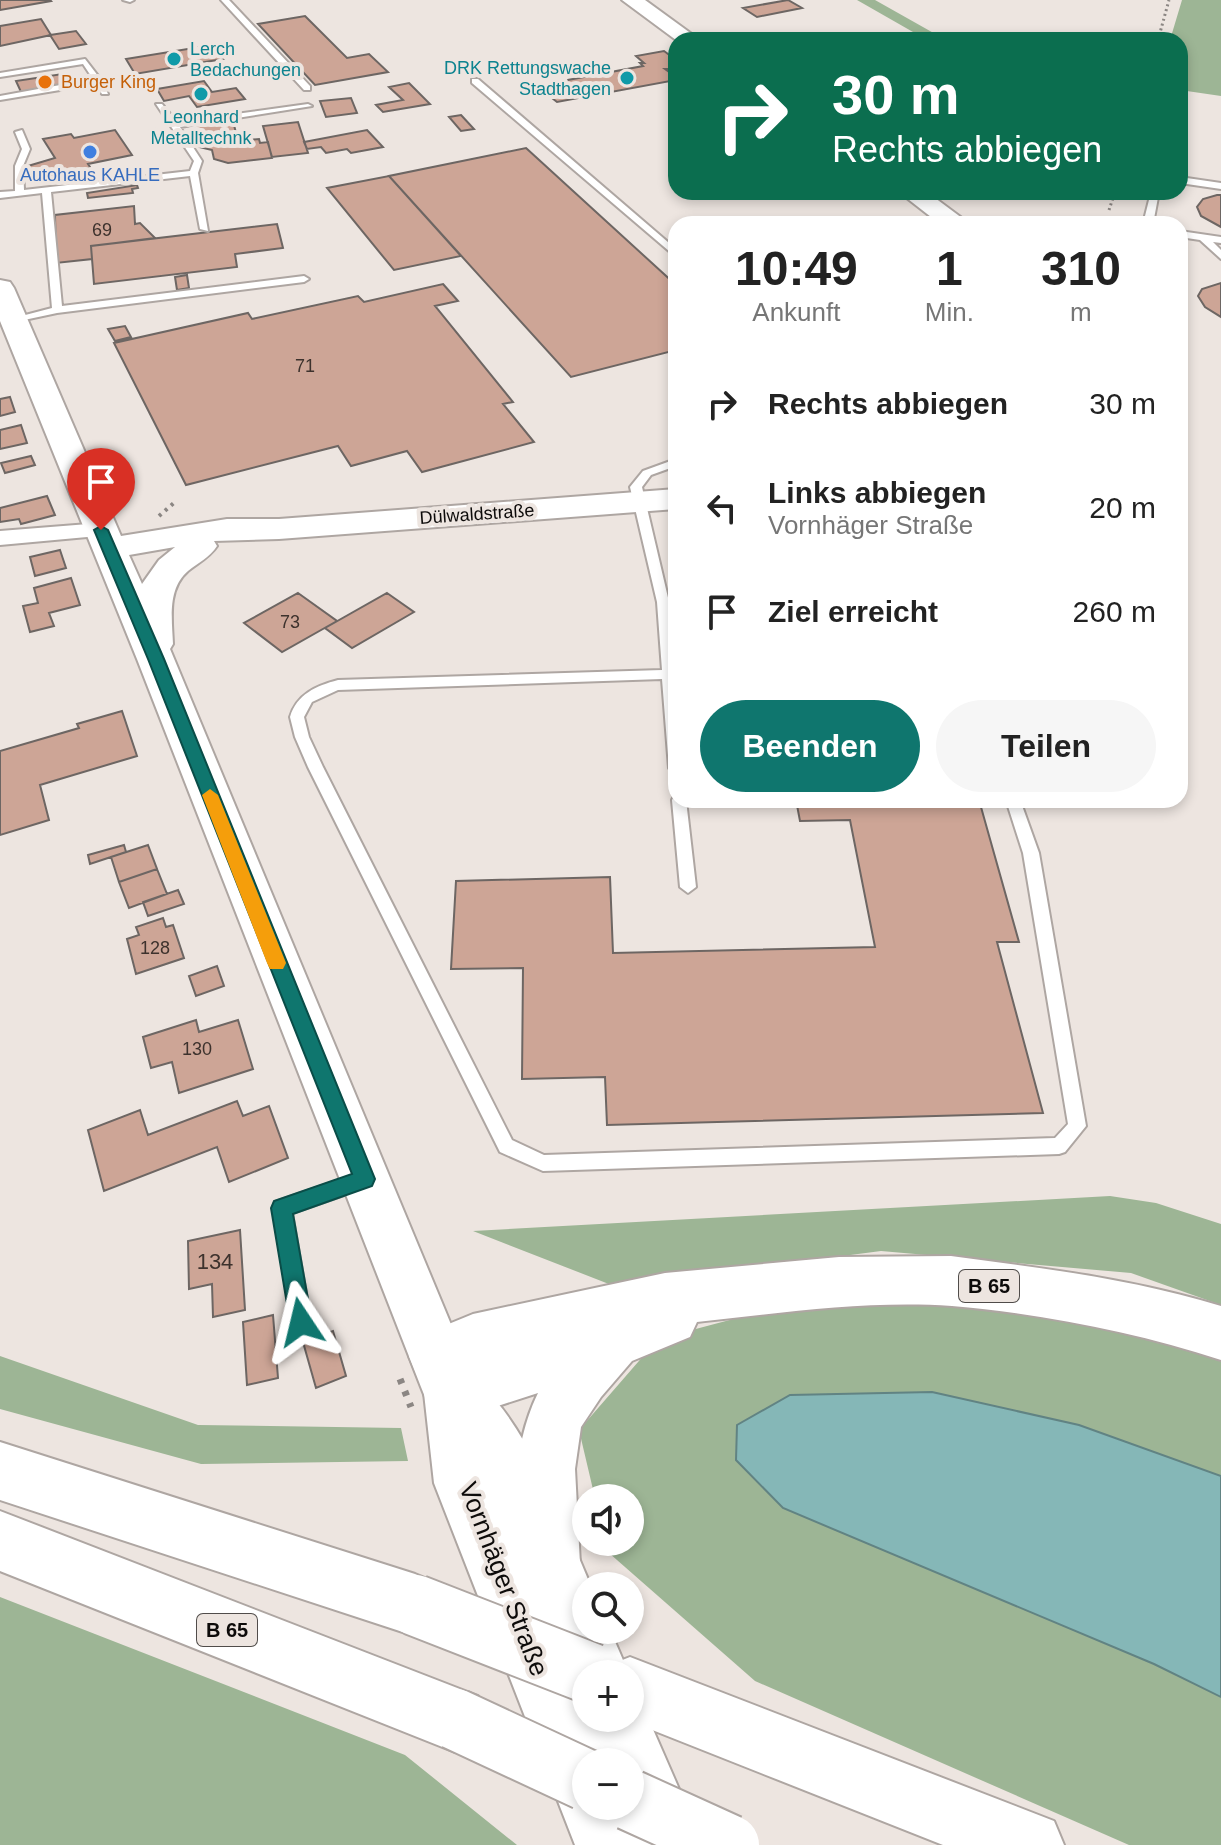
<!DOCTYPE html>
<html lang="de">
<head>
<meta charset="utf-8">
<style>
  :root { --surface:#fff; --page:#f6f6f6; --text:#222; --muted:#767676; --accent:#0f766e }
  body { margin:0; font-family:Helvetica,sans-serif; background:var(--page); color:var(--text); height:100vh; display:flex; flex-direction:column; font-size:30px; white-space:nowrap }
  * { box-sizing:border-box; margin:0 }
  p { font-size:26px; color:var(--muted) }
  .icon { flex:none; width:44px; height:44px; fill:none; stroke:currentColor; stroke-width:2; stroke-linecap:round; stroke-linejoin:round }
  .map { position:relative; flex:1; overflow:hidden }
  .panel { position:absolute; left:668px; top:216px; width:520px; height:592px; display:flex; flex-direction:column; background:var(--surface); border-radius:24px; box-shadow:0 4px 12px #0003 }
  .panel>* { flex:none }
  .top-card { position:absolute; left:668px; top:32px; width:520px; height:168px; border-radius:24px; box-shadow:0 4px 12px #0003; background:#0b6e4f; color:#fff; overflow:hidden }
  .tools { position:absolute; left:572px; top:1484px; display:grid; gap:16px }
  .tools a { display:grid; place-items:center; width:72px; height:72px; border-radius:50%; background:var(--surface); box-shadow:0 4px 12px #0003; font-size:40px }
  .pin { position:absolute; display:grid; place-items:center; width:68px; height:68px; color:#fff; margin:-82px -34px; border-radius:50% 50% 50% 0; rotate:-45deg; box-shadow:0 0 8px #0007 }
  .pin .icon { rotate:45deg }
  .me { position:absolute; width:88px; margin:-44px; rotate:350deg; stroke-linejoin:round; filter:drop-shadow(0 0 6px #0008) }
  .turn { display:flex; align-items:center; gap:28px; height:168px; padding:0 32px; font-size:36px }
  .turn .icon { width:104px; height:104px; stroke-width:2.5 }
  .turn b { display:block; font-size:56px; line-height:68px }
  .eta { display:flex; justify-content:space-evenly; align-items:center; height:136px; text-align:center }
  .eta b { font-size:48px; font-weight:600; line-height:56px }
  .button { display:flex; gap:16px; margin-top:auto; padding:16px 32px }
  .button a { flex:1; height:92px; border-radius:48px; background:var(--accent); color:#fff; font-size:32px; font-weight:600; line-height:92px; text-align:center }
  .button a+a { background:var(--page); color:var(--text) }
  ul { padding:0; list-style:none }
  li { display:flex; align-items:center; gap:24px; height:104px; padding:0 32px }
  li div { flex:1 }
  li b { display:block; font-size:30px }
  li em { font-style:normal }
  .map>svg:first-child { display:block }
</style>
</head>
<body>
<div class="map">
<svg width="1221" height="1845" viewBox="0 0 1221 1845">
  <rect width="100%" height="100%" fill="#ede5e0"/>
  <path fill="#9db595" d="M857,0H875L946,40H927Z
    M1182,0H1221V96L1180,90V40H1170Z
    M1110,1196L1156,1203L1221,1224V1305L1131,1273L881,1251L614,1286L473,1231Z
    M953,1304C1044,1317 1133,1329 1221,1357V1476L1079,1425H737L736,1459L783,1508L1154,1664L1221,1697V1845H1129L755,1681L609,1553L606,1542H630V1498H595L579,1430L658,1339L756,1313L843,1306Z
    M0,1356L198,1425L401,1428L408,1461L201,1464L0,1409Z
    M0,1597L405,1755L517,1845H0Z"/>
  <path fill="#85b7b7" stroke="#618383" stroke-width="2" d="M932,1392L1079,1425L1221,1476V1697L1154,1664L783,1508L736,1460L737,1425L790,1395Z"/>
  <path fill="#cda596" stroke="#6d6663" stroke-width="2" d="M0,0H50L51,1L0,10Z
    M788,0L802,8L757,17L743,8Z
    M305,16L347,58L369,54L388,72L315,85L258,24Z
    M41,19L51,35L0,46V26Z
    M76,31L86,44L59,49L50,35Z
    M212,45L223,59L135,74L126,59Z
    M664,51L676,60V69H665L676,77V80L557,102L547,94L564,91L557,82L643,66L640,63H644L636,56Z
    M69,73L75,83L21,92L16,81Z
    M204,81L212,92L236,88L245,99L197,107L189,96L164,101L157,89Z
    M409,83L430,104L383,112L376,105L403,100L389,87Z
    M351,98L357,113L326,117L320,101Z
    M461,115L474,129L461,131L449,117Z
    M233,121L238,141L259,139L260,143L268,142L272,158L228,163L214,159L212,150L199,147L195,125Z
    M298,122L308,153L272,157L263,126Z
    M115,130L132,155L88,164L90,167L86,170L31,178L28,166L55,158L43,139L71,134L74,138Z
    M367,130L383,147L351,153L347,149L326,153L321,147L307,149L304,142Z
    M526,148L676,285V355L672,351L571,377L389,176Z
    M389,176L461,256L394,270L327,188Z
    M137,185L138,188L132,189L133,193L88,198L87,193Z
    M1217,195H1221V227L1201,216L1197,207L1203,199Z
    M134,206L135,224L140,223L155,238L91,246L92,259L56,263L55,215Z
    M277,224L283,248L235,254L237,267L94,284L91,246Z
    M187,275L189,288L177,290L175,277Z
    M1221,283V317L1205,307L1198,296L1202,289Z
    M443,284L458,301L435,306L513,402L503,404L534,442L422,472L407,451L351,466L338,446L186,485L114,343L248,313L252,319L358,296L364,302Z
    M125,326L131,337L115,341L108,329Z
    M10,397L15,412L0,416V399Z
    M21,425L27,443L0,449V430Z
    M31,456L35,465L5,473L1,463Z
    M47,496L55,515L21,524L19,519L0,522V508Z
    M60,550L66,568L35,576L30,557Z
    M71,578L80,605L49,613L54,626L30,632L23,606L38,603L34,588Z
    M298,593L337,621L282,652L244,623Z
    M387,593L414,612L352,648L325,628Z
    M122,711L137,756L40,785L49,820L0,835V751L79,728L77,724Z
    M796,800H979L1019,942H997L1043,1113L607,1125L605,1077L522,1079L523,968L451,969L456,881L610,877L613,953L875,947L850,820L800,821Z
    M124,845L126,852L90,864L88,855Z
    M148,845L157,869L119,882L111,857Z
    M157,869L167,894L129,908L119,882Z
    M178,890L184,904L148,916L143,902Z
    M163,918L166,927L173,925L184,958L136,974L127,939L139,935L136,927Z
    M217,966L224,986L196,996L189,976Z
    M196,1020L199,1032L238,1020L253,1069L179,1093L172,1062L151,1068L143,1037Z
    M237,1101L243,1116L269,1106L288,1158L229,1182L217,1147L104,1191L88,1130L140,1110L148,1135Z
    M240,1230L245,1310L213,1317L212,1284L189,1289L188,1241Z
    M273,1315L278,1378L247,1385L243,1322Z
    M333,1331L346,1376L316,1388L303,1342Z"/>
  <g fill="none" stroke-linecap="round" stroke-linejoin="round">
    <defs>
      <path id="lane" d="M123,0H134L130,2Z
        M221,0H229L310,86V90H304Z
        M85,59L102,81L108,94H102L96,84L0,100V96L93,79L83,64L0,77V73Z
        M472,79H478L676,249V257L472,83Z
        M156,104H162L177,122L308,104L312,106L180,127L202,161L198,173L208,231L200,229L190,176L51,192L62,306L304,276L309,279L304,282L57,313L10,323V319L52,308L42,193L0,198V192L15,191V166L22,149L15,132L22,130L30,149L23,166L24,190L190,171L194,161Z
        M1180,177L1221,183V189L1180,183Z
        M1151,192H1159L1153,224H1143Z
        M1095,221H1114L1119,224H1090Z
        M1180,231L1221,237V243L1213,242L1221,250V259L1200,240L1180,237Z
        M676,459V466L651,475L642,487L669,602L676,681V773L669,768L662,679L338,690L312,702L304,717L309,737L323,767L512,1140L544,1155L1055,1138L1068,1124L1023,853L1006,800H1020L1039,853L1086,1126L1065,1152L1059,1154L543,1171L500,1152L308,767L295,737L290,717C297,694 316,686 338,680L662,670L657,602L630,487L643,471Z
        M674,796H676V800H686L696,887L688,893L680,887L672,800Z
        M363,1172L370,1174L372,1180L370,1186L292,1213L311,1322L308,1329L301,1332L294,1329L273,1208L275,1202Z"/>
      <path id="street" d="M101,523L109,525L112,530L109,535L0,545V531Z"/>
      <path id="secondary" d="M622,0H645L700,40H676Z
        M899,192H927L970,224H940Z
        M0,280L10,282L14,288L121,536L227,519H279L676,489V509L279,539L214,541L217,546C210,557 198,563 188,571C167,589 172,619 173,644L170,649L477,1387L469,1407L449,1415L429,1407L421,1387L137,659L0,321ZM175,547L159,560L142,584L129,555Z"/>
      <path id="primary" d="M452,1365C517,1392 563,1523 591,1586H586V1630H610L629,1674H586V1701L583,1700L586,1718H630V1692L638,1695L696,1828L689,1845H575L434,1483L424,1393L432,1373ZM586,1762H630V1806H586Z"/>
      <path id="highway" d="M951,1256C1042,1268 1133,1279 1221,1306V1360C1135,1332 1042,1314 952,1306C868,1300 781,1313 697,1322L690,1337L632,1361L601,1397L581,1427L575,1469L580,1564L572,1586L550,1594L528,1586C506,1531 512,1446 538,1393L452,1421L432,1413L424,1393L429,1380L417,1375L409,1356L417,1337L473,1314L665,1273L839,1257Z
        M0,1442L415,1574L437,1583L446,1605L437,1627L415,1636L0,1500Z
        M0,1511L478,1696L488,1719L478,1742L455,1752L0,1571Z
        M630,1657L1054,1821L1064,1845H943L622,1718H630V1674H604L607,1666Z"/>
    </defs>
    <use href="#lane" stroke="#aea6a2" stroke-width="4"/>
    <use href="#street" stroke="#aea6a2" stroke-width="4"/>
    <use href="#secondary" stroke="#aea6a2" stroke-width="4"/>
    <use href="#primary" stroke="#aea6a2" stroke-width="4"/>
    <use href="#highway" stroke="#aea6a2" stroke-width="4"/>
    <path stroke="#8b8683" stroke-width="3" stroke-dasharray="2 3" stroke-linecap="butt" d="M1158,40L1169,0
      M1109,210L1115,192"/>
    <path stroke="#8b8683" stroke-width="4" stroke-dasharray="3 5" stroke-linecap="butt" d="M159,516L176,501"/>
    <path stroke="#8b8683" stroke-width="7" stroke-dasharray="5 8" stroke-linecap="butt" d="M400,1379L411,1407"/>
    <use href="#lane" fill="#fff" fill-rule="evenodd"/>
    <use href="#street" fill="#fff" fill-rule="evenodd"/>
    <use href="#secondary" fill="#fff" fill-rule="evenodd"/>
    <use href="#primary" fill="#fff" fill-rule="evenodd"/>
    <use href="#highway" fill="#fff" fill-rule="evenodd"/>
    <defs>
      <path id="highway-bridge" d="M415,1605L592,1674
        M455,1719L586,1780
        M630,1800L729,1845"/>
    </defs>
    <use href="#highway-bridge" stroke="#aea6a2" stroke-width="64" stroke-linecap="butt"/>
    <use href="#highway-bridge" stroke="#fff" stroke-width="60"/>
  </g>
  <path fill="#0f766e" stroke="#0a4d48" stroke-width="2" d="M101,526L108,530L164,659L375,1179L372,1186L293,1214L312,1322L309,1330L301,1333L293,1330L290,1322L271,1208L274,1201L352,1174L148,659L94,530Z"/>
  <path fill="#f59e0b" d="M210,789L218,795L286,963L283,969H270L267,963L202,795Z"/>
  <g fill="#0f9aa8" stroke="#ede5e0" stroke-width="3">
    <circle cx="174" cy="59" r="8"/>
    <circle cx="627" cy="78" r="8"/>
    <circle cx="201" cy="94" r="8"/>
  </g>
  <circle fill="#e8710a" stroke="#ede5e0" stroke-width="3" cx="45" cy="82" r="8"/>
  <circle fill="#3f7fe0" stroke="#ede5e0" stroke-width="3" cx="90" cy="152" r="8"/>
  <g text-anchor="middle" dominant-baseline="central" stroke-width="8" stroke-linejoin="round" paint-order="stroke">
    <g font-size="18" fill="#0d838f" stroke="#ede5e0" text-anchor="start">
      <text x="190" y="49">Lerch<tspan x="190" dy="21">Bedachungen</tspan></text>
      <text x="611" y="68" text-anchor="end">DRK Rettungswache<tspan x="611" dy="21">Stadthagen</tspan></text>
      <text x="201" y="117" text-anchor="middle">Leonhard<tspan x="201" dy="21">Metalltechnk</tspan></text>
    </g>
    <g font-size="18" fill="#c56008" stroke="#ede5e0" text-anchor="start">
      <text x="61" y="82">Burger King</text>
    </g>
    <g font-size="18" fill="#366cbe" stroke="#ede5e0">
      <text x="90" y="175">Autohaus KAHLE</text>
    </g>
    <g font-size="18" fill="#3d322d">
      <text x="102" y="230">69</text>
      <text x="305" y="366">71</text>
      <text x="290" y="622">73</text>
      <text x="155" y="948">128</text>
      <text x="197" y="1049">130</text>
    </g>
    <g font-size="18" fill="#0d0b0a" stroke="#ede5e0">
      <text transform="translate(477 514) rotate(-4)">Dülwaldstraße</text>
    </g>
    <g fill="#ede5e0" stroke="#504c4a" stroke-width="2">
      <rect x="959" y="1270" width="60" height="32" rx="6"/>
      <rect x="197" y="1614" width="60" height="32" rx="6"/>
    </g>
    <g font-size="20" font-weight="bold" fill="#0d0b0a">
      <text x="989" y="1286">B 65</text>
      <text x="227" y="1630">B 65</text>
    </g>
    <g font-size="22" fill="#3d322d">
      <text x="215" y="1261">134</text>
    </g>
    <g font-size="26" fill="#0d0b0a" stroke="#ede5e0">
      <text transform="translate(504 1579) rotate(69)">Vornhäger Straße</text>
    </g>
  </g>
</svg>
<div class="tools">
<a><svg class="icon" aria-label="sound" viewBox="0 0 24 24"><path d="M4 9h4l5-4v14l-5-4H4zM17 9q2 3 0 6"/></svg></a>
<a><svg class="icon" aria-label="search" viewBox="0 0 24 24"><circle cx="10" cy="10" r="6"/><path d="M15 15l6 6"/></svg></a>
<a>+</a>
<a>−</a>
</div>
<div class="pin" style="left:101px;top:530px;background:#d93025"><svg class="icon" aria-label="arrive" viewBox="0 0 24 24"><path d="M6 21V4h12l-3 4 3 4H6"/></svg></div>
<svg class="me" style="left:301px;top:1322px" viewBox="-20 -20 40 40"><path d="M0-17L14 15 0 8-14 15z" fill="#0f766e" stroke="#fff" stroke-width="4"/></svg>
<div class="top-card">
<div class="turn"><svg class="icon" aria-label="right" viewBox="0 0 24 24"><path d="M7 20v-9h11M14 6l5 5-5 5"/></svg><div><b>30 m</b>Rechts abbiegen</div></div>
</div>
<section class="panel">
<div class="eta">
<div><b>10:49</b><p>Ankunft</p></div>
<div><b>1</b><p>Min.</p></div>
<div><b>310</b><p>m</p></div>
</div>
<ul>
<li><svg class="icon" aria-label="right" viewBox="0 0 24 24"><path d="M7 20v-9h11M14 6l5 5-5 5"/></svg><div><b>Rechts abbiegen</b></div><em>30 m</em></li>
<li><svg class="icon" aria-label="left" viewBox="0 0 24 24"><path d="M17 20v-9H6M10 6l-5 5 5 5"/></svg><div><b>Links abbiegen</b><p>Vornhäger Straße</p></div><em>20 m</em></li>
<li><svg class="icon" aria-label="arrive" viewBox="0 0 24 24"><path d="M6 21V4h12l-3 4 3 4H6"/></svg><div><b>Ziel erreicht</b></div><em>260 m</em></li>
</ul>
<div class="button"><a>Beenden</a><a>Teilen</a></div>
</section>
</div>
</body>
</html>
